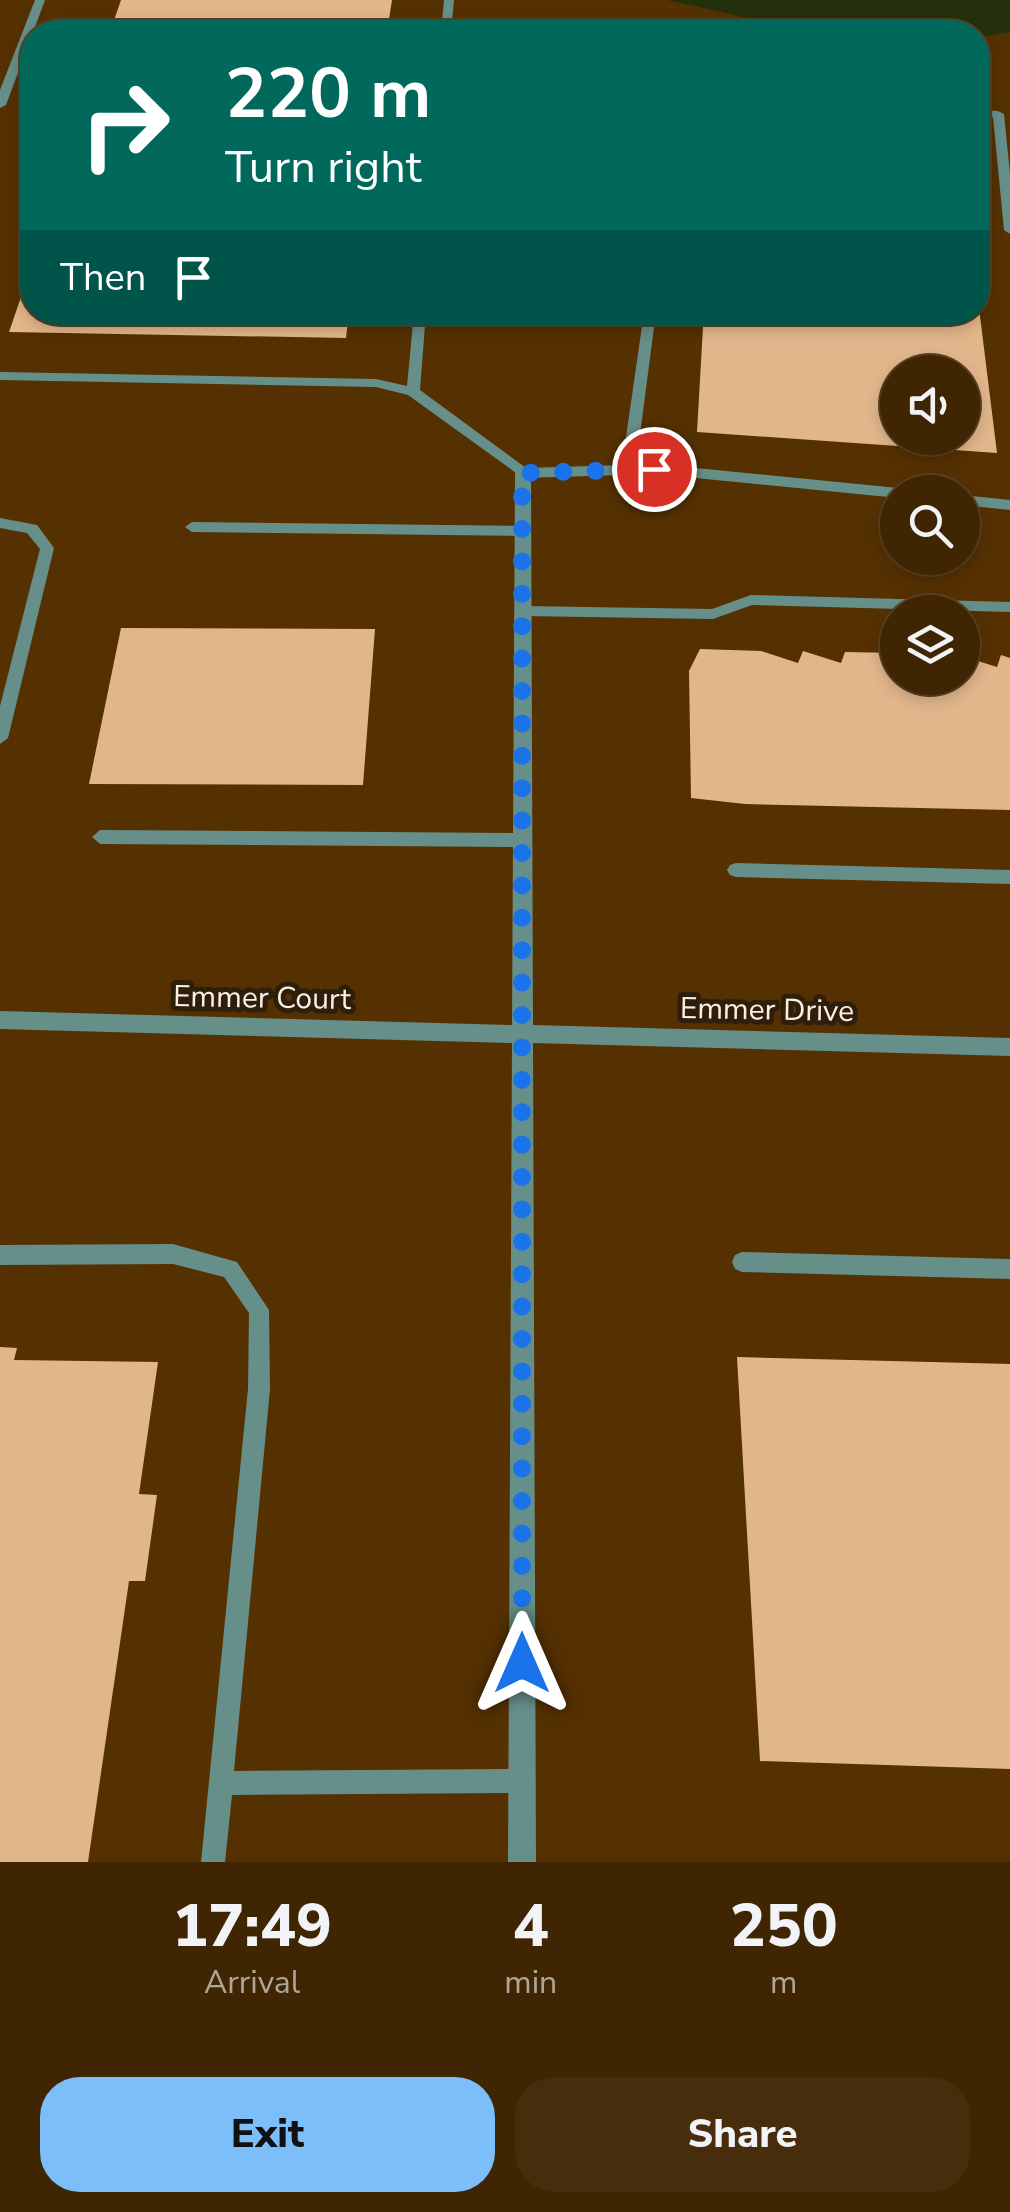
<!DOCTYPE html>
<html lang="en">
<head>
<meta charset="utf-8">
<style>
  :root { --surface:#402502; --page:#472d0c; --text:#f1f3f6; --muted:#aea599; --line:#594224; --accent:#7cbef9 }
  body { margin:0; font-family:"Nunito Sans",sans-serif; background:var(--page); color:var(--text); height:100vh; display:flex; flex-direction:column; font-size:38px; white-space:nowrap }
  * { box-sizing:border-box; margin:0 }
  p { font-size:32px; color:var(--muted) }
  .icon { flex:none; width:55px; height:55px; fill:none; stroke:currentColor; stroke-width:2; stroke-linecap:round; stroke-linejoin:round }
  .map { position:relative; height:1862px; overflow:hidden }
  .sheet { display:flex; flex-direction:column; background:var(--surface); flex:1 }
  .sheet>* { flex:none }
  .hud { position:absolute; left:20px; top:20px; width:970px; height:305px; border-radius:40px; box-shadow:0 5px 15px #0003,0 0 0 2px var(--line); background:#00695c; color:#fff; overflow:hidden }
  .fabs { position:absolute; left:880px; top:355px; display:grid; gap:20px }
  .fabs a { display:grid; place-items:center; width:100px; height:100px; border-radius:50%; background:var(--surface); box-shadow:0 5px 15px #0003,0 0 0 2px var(--line); font-size:50px }
  .pin { position:absolute; display:grid; place-items:center; width:85px; height:85px; color:#fff; margin:-42px; border:5px solid #fff; border-radius:50%; box-shadow:0 2px 10px #0007 }
  .me { position:absolute; width:110px; margin:-55px; rotate:0deg; stroke-linejoin:round; filter:drop-shadow(0 0 8px #0008) }
  .turn { display:flex; align-items:center; gap:35px; height:210px; padding:0 40px; font-size:45px }
  .turn .icon { width:130px; height:130px; stroke-width:2.5 }
  .turn b { display:block; font-size:70px; line-height:85px }
  .then { display:flex; align-items:center; height:95px; padding:0 40px; background:#0003; gap:20px; font-size:38px }
  .eta { display:flex; justify-content:space-evenly; align-items:center; height:170px; text-align:center }
  .eta b { font-size:60px; font-weight:800; line-height:70px }
  .button { display:flex; gap:20px; margin-top:auto; padding:20px 40px }
  .button a { flex:1; height:115px; border-radius:40px; background:var(--accent); color:#111; font-size:40px; font-weight:800; line-height:115px; text-align:center }
  .button a+a { background:var(--page); color:var(--text) }
  .map>svg:first-child { display:block }
</style>
</head>
<body>
<div class="map">
<svg width="1010" height="1862" viewBox="0 0 1010 1862">
  <rect width="100%" height="100%" fill="#553102"/>
  <path fill="#24300c" d="M667,0H1010V32L978,37V32H809Z"/>
  <path fill="#e2b68b" fill-rule="evenodd" d="M121,0H392L387,32H110Z
    M32,265V312H349L346,338L9,332Z
    M978,300L997,453L697,432L703,327H708V312H978ZM898,372H962V438H898Z
    M121,628L375,629L363,785L89,784Z
    M700,649L761,651L798,663L803,651L841,663L845,652L898,653V678H962V656L997,667L1001,655L1010,658V810L745,804L691,798L689,671Z
    M0,1347L17,1348L14,1360L158,1362L139,1494L157,1495L145,1581H129L88,1862H0Z
    M737,1357L1010,1364V1769L760,1761Z"/>
  <g fill="none" stroke-linecap="round" stroke-linejoin="round">
    <path fill="#678f8a" fill-rule="evenodd" d="M35,0H45L6,105L0,108V90Z
      M444,0H454L451,32H441Z
      M978,110L998,111L1004,114L1010,174V234L1004,230L993,117L978,116Z
      M414,312H426L420,390L526,468L622,465L644,312H656L636,465L655,464L898,488L905,492H898V498L655,474L523,478L408,395L376,387L0,380V372L376,379L407,386Z
      M962,495L1010,500V510L962,505Z
      M0,518L37,525L54,548L8,738L0,744V706L40,549L27,533L0,528Z
      M192,522L523,526L530,531L523,536L192,532L185,527Z
      M751,595L1010,602V612L752,605L713,619L523,616L515,611L523,606L712,609Z
      M100,830L523,833L531,840L523,847L100,844L92,837Z
      M736,863L1010,870V884L736,877L730,875L727,870L730,865Z
      M173,1244L237,1262L269,1310L270,1389L234,1771L522,1769L530,1773L534,1781L530,1789L522,1793L232,1795L225,1862H201L248,1389L249,1313L224,1277L173,1264L0,1265V1245Z
      M742,1252L1010,1259V1279L742,1272L735,1269L732,1262L735,1255Z"/>
    <path fill="#678f8a" fill-rule="evenodd" d="M523,468L531,473L533,1025L1010,1038V1056L533,1043L536,1862H508L512,1043L0,1029V1011L512,1025L515,473Z"/>
  </g>
  <g fill="none" stroke-linecap="round" stroke-linejoin="round">
    <path stroke="#1a73e8" stroke-width="18" stroke-dasharray="0 32.4" d="M522,1663V473L654,469"/>
  </g>
  <g text-anchor="middle" dominant-baseline="central" stroke-width="10" stroke-linejoin="round" paint-order="stroke">
    <g font-size="30" fill="#fceee1" stroke="#2e1e0c">
      <text transform="translate(262 998) rotate(1)">Emmer Court</text>
      <text transform="translate(767 1010) rotate(1)">Emmer Drive</text>
    </g>
  </g>
</svg>
<div class="fabs">
<a><svg class="icon" aria-label="sound" viewBox="0 0 24 24"><path d="M4 9h4l5-4v14l-5-4H4zM17 9q2 3 0 6"/></svg></a>
<a><svg class="icon" aria-label="search" viewBox="0 0 24 24"><circle cx="10" cy="10" r="6"/><path d="M15 15l6 6"/></svg></a>
<a><svg class="icon" aria-label="layers" viewBox="0 0 24 24"><path d="M12 4l9 5-9 5-9-5zM3 14l9 5 9-5"/></svg></a>
</div>
<div class="pin" style="left:654px;top:469px;background:#d93025"><svg class="icon" aria-label="arrive" viewBox="0 0 24 24"><path d="M6 21V4h12l-3 4 3 4H6"/></svg></div>
<svg class="me" style="left:522px;top:1663px" viewBox="-20 -20 40 40"><path d="M0-17L14 15 0 8-14 15z" fill="#1a73e8" stroke="#fff" stroke-width="4"/></svg>
<div class="hud">
<div class="turn"><svg class="icon" aria-label="right" viewBox="0 0 24 24"><path d="M7 20v-9h11M14 6l5 5-5 5"/></svg><div><b>220 m</b>Turn right</div></div>
<div class="then">Then<svg class="icon" aria-label="arrive" viewBox="0 0 24 24"><path d="M6 21V4h12l-3 4 3 4H6"/></svg></div>
</div>
</div>
<section class="sheet">
<div class="eta">
<div><b>17:49</b><p>Arrival</p></div>
<div><b>4</b><p>min</p></div>
<div><b>250</b><p>m</p></div>
</div>
<div class="button"><a>Exit</a><a>Share</a></div>
</section>
</body>
</html>
